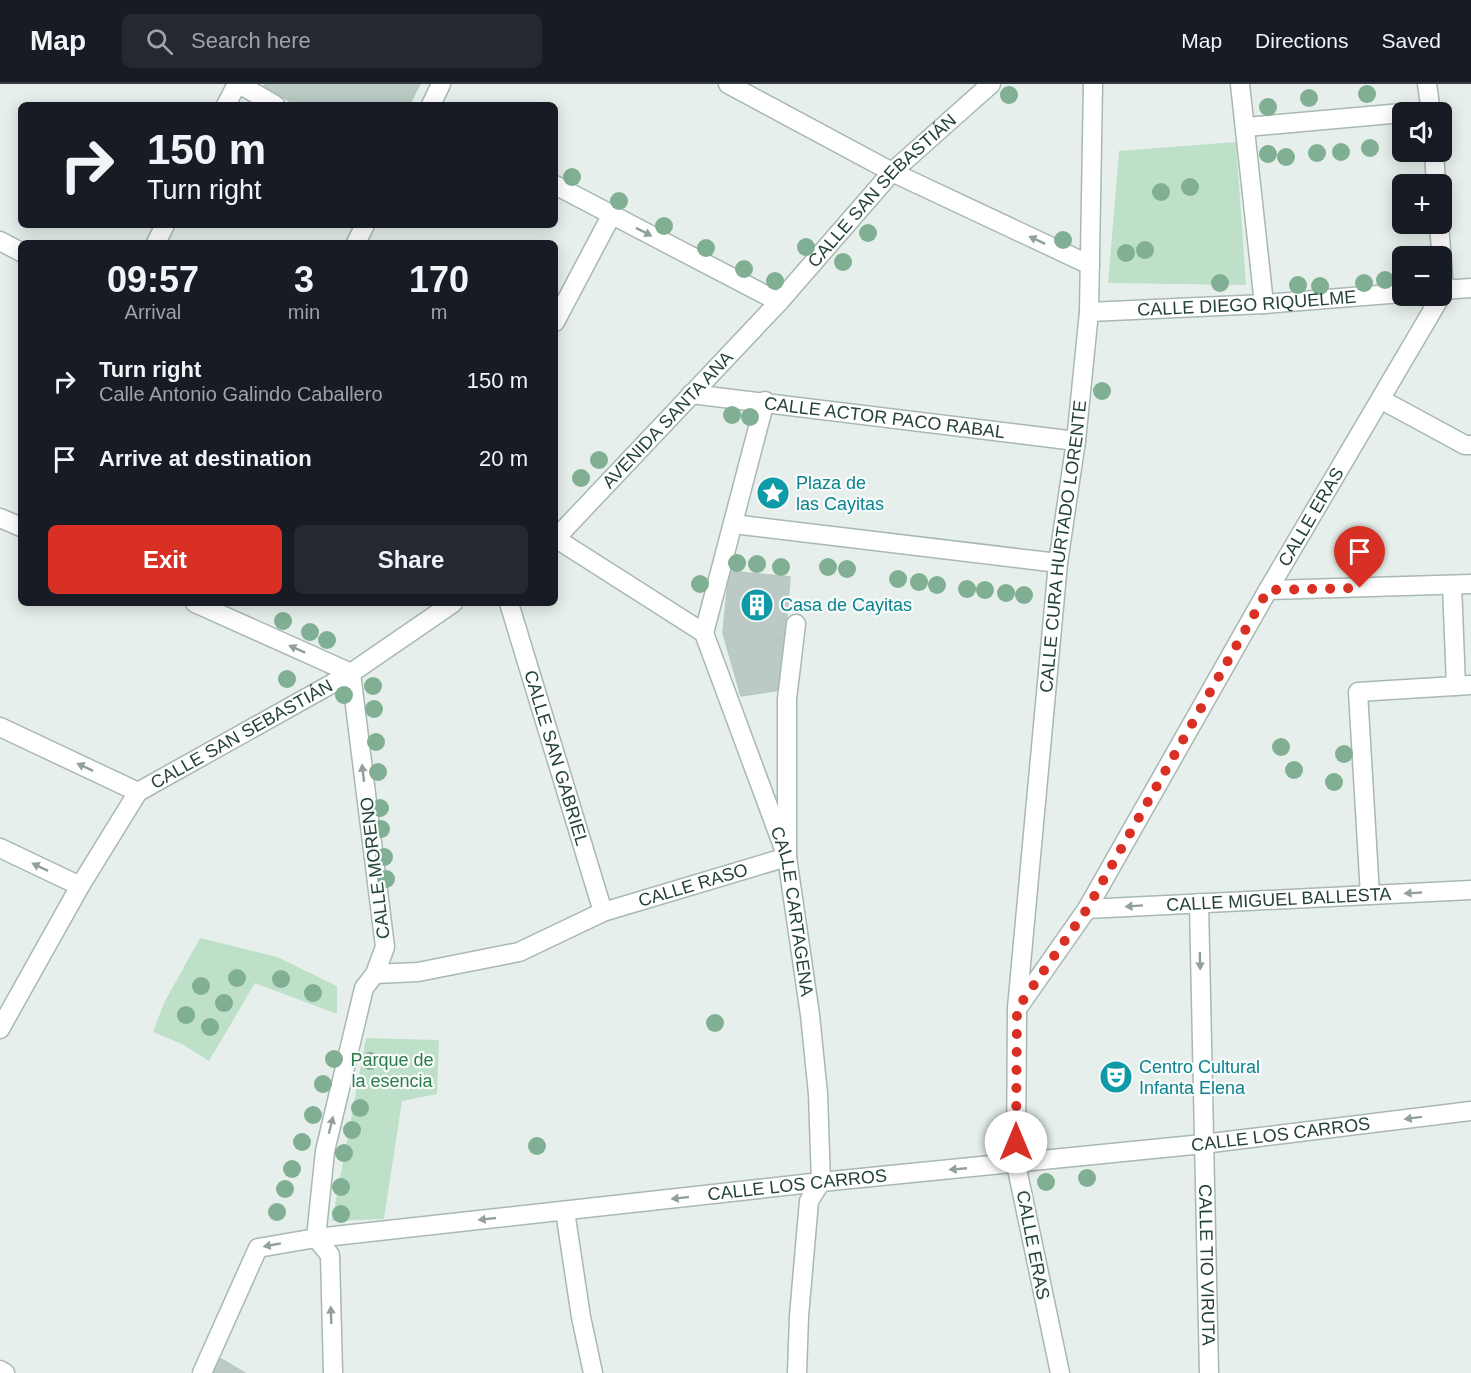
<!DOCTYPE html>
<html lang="en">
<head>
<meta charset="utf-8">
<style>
  :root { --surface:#171b24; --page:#242831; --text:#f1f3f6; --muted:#9ea1a6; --line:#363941; --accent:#d93025 }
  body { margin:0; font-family:Arial,sans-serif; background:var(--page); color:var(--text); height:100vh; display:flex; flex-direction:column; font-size:22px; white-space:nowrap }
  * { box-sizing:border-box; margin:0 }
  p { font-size:20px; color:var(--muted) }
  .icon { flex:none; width:33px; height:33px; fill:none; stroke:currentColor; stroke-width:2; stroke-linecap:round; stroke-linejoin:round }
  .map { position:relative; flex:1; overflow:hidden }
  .side { position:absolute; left:18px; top:156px; width:540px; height:366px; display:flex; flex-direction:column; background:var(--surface); border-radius:9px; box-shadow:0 3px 15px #0003 }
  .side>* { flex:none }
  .banner { position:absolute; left:18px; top:18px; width:540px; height:126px; border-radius:9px; box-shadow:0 3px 15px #0003; background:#171b24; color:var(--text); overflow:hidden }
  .buttons { position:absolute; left:1392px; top:18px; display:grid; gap:12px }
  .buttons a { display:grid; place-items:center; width:60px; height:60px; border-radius:9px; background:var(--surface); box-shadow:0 3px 15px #0003; font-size:30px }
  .pin { position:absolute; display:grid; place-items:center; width:51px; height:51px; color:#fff; margin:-62px -26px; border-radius:50% 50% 50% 0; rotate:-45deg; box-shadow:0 0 6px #0007 }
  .pin .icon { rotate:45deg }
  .me { position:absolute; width:66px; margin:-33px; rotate:0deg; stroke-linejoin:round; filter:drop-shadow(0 0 4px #0008) }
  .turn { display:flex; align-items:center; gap:21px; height:126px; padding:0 30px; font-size:27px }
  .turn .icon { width:78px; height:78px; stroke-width:2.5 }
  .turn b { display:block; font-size:42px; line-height:51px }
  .eta { display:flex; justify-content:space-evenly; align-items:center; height:102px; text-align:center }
  .eta b { font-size:36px; font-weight:600; line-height:42px }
  .action { display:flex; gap:12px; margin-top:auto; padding:12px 30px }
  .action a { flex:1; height:69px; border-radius:9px; background:var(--accent); color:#fff; font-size:24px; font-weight:600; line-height:69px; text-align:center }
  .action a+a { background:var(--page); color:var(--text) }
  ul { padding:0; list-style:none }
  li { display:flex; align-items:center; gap:18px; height:78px; padding:0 30px }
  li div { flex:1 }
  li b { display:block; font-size:22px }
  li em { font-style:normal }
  header { display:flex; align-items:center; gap:36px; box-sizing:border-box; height:84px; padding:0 30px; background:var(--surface); border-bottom:2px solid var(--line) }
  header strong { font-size:28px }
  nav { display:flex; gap:33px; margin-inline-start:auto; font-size:21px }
  .search { width:420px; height:54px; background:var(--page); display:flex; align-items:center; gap:15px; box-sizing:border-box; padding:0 21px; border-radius:9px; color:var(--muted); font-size:22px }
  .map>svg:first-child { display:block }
</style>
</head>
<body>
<header>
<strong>Map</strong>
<div class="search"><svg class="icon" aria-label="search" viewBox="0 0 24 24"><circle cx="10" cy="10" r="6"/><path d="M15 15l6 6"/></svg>Search here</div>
<nav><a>Map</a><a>Directions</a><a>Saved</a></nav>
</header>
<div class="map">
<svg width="1471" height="1289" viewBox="0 0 1471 1289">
  <rect width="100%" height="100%" fill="#e6efeb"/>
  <path fill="#bfe0c8" d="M1236,58L1246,201L1108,199L1119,67Z
    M200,854L277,873L337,902V930L255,899L209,977L182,960L153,948L164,919Z
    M366,954L439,956L437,1010L402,1017L384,1135L332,1137Z"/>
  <path fill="#bbcac4" stroke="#b8c9c2" stroke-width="1.5" d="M265,0H420L409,21H296L264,2Z
    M729,487L790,493L785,555L723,549Z
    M723,549L785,555L780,606L741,612Z
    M221,1275L245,1289H212L217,1276Z"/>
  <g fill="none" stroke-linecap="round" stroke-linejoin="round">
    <defs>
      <g id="street">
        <path d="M239,0L275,21"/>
        <path d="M728,0L892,88L1090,181"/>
        <path d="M1240,0L1264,220"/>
        <path d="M1427,0L1431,28"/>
        <path d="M226,21L237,0"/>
        <path d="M431,21L441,0"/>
        <path d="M1246,43L1402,29"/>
        <path d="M1434,68L1436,100"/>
        <path d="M555,101L779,218"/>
        <path d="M1439,140L1444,205L1442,210"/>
        <path d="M0,157L21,168"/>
        <path d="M156,159L165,141"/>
        <path d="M356,159L365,141"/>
        <path d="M1442,206L1471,204"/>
        <path id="s1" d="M1089,228L1264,220L1402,209"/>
        <path d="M555,238L611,132"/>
        <path id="s2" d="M691,310L1076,357"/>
        <path d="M1382,316L1465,361H1471"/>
        <path d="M0,434L21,443"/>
        <path d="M733,440L1058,479"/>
        <path id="s3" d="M555,454L704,549L787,773L810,931L818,1010L821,1098L809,1117L799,1232L797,1289"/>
        <path id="s4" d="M555,455L779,218L892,88L991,0"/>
        <path d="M1452,501L1456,602"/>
        <path d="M1268,506L1471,500"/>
        <path d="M195,519L351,589"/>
        <path id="s5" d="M509,519L603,828"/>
        <path d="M704,549L765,317"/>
        <path d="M0,643L138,708"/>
        <path d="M0,764L80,802"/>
        <path d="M1370,811L1358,608L1471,601"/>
        <path id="s6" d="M1199,819L1209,1289"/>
        <path id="s7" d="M1087,825L1471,806"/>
        <path id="s8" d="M375,890L418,888L519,868L603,828L787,773V615L796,540"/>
        <path id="s9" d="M1017,924L1058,479L1076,357L1089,228L1093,0"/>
        <path id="s10" d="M0,945L80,802L138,708L351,589L453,519"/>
        <path d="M565,1127L581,1233L593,1289"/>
        <path d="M0,1286L5,1289"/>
        <path id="s11" d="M202,1289L258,1164L316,1154L821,1098L1203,1060L1471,1027"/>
        <path d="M333,1289L330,1171L316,1154L325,1067L364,904L375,890L385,863L351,589"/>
        <path id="s12" d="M1060,1289L1016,1080L1017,925L1087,825L1268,506L1441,212"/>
      </g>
    </defs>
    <use href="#street" stroke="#a8b8b2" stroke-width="21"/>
    <use href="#street" stroke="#fff" stroke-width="18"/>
  </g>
  <g fill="#80af93">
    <circle cx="1367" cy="10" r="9"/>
    <circle cx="1009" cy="11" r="9"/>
    <circle cx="1309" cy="14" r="9"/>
    <circle cx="1268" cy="23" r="9"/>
    <circle cx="1370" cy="64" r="9"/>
    <circle cx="1341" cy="68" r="9"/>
    <circle cx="1317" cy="69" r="9"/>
    <circle cx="1268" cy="70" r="9"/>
    <circle cx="1286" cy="73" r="9"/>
    <circle cx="572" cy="93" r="9"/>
    <circle cx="1190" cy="103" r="9"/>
    <circle cx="1161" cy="108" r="9"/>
    <circle cx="619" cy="117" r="9"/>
    <circle cx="664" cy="142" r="9"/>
    <circle cx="868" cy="149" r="9"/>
    <circle cx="1063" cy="156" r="9"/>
    <circle cx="806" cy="163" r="9"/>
    <circle cx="706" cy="164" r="9"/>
    <circle cx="1145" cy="166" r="9"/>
    <circle cx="1126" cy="169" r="9"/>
    <circle cx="843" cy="178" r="9"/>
    <circle cx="744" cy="185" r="9"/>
    <circle cx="1385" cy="196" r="9"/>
    <circle cx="775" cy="197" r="9"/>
    <circle cx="1220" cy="199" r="9"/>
    <circle cx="1364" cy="199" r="9"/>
    <circle cx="1298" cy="201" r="9"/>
    <circle cx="1320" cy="202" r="9"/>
    <circle cx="1102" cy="307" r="9"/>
    <circle cx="732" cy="331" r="9"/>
    <circle cx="750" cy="333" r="9"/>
    <circle cx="599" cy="376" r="9"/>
    <circle cx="581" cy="394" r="9"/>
    <circle cx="737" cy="479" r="9"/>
    <circle cx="757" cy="480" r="9"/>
    <circle cx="781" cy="483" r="9"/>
    <circle cx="828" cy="483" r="9"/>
    <circle cx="847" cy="485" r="9"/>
    <circle cx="898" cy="495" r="9"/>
    <circle cx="919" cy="498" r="9"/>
    <circle cx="700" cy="500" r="9"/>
    <circle cx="937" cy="501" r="9"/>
    <circle cx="967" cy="505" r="9"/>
    <circle cx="985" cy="506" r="9"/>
    <circle cx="1006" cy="509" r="9"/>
    <circle cx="1024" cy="511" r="9"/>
    <circle cx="283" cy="537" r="9"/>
    <circle cx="310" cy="548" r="9"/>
    <circle cx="327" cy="556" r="9"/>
    <circle cx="287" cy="595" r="9"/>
    <circle cx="373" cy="602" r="9"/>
    <circle cx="344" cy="611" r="9"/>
    <circle cx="374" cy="625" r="9"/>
    <circle cx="376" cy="658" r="9"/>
    <circle cx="1281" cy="663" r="9"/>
    <circle cx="1344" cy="670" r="9"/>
    <circle cx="1294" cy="686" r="9"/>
    <circle cx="378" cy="688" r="9"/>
    <circle cx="1334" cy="698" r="9"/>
    <circle cx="380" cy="724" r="9"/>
    <circle cx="381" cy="745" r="9"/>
    <circle cx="384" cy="773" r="9"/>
    <circle cx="386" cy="795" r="9"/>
    <circle cx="237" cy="894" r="9"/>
    <circle cx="281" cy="895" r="9"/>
    <circle cx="201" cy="902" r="9"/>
    <circle cx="313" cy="909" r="9"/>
    <circle cx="224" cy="919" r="9"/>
    <circle cx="186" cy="931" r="9"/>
    <circle cx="715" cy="939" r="9"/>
    <circle cx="210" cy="943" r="9"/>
    <circle cx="334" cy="975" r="9"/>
    <circle cx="370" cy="977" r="9"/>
    <circle cx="323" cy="1000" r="9"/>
    <circle cx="360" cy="1024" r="9"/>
    <circle cx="313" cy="1031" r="9"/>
    <circle cx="352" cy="1046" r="9"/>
    <circle cx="302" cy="1058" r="9"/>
    <circle cx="537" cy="1062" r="9"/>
    <circle cx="344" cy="1069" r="9"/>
    <circle cx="292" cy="1085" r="9"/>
    <circle cx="1087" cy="1094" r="9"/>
    <circle cx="1046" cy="1098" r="9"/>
    <circle cx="341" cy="1103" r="9"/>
    <circle cx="285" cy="1105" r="9"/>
    <circle cx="277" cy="1128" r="9"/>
    <circle cx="341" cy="1130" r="9"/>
  </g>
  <defs><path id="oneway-solid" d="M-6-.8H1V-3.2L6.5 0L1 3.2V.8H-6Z" transform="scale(1.5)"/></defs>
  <g fill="#92a09c">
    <use href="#oneway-solid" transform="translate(644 148) rotate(27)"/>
    <use href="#oneway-solid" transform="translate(1037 156) rotate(-155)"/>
    <use href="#oneway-solid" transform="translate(297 565) rotate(-156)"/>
    <use href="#oneway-solid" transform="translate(85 683) rotate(-155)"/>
    <use href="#oneway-solid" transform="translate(363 689) rotate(-97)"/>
    <use href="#oneway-solid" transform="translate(40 783) rotate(-154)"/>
    <use href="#oneway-solid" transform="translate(1413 809) rotate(177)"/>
    <use href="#oneway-solid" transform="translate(1134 822) rotate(176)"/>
    <use href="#oneway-solid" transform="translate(1200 877) rotate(89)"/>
    <use href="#oneway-solid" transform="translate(1413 1034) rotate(173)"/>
    <use href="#oneway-solid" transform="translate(331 1041) rotate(-76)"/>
    <use href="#oneway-solid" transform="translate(958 1085) rotate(175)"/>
    <use href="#oneway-solid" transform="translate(680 1114) rotate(174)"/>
    <use href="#oneway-solid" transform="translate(487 1135) rotate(174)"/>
    <use href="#oneway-solid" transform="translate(272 1161) rotate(170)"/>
    <use href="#oneway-solid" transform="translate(331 1231) rotate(-92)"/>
  </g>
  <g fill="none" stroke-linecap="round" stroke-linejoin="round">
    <path stroke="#d93025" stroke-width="10" stroke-dasharray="0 18" d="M1016,1058L1017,925L1087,825L1268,506L1360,504"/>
  </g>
  <defs>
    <symbol id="sight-disc" viewBox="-11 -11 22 22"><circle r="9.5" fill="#0f9aa8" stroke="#f7fbf9"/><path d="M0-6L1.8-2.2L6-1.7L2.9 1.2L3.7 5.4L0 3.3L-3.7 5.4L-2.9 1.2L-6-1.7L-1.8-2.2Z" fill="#fff"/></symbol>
    <symbol id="building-disc" viewBox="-11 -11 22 22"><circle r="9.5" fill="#0f9aa8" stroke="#f7fbf9"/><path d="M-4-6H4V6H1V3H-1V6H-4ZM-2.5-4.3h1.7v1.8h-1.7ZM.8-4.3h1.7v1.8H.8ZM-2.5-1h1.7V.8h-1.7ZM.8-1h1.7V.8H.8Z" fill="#fff"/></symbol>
    <symbol id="theatre-disc" viewBox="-11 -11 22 22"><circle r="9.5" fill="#0f9aa8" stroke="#f7fbf9"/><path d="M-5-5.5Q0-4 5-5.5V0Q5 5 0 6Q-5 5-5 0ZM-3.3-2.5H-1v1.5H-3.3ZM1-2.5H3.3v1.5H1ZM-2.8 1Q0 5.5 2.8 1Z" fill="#fff"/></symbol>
  </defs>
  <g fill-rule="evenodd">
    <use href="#sight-disc" x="754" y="390" width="38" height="38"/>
    <use href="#building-disc" x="738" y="502" width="38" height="38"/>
    <use href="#theatre-disc" x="1097" y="974" width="38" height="38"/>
  </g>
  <g text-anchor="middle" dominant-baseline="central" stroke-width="4.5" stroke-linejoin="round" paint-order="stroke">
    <g font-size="18" fill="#24423a" stroke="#f7fbf9">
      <text stroke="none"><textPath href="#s4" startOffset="478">CALLE SAN SEBASTIÁN</textPath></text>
      <text stroke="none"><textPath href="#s1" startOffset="158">CALLE DIEGO RIQUELME</textPath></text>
      <text stroke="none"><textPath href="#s2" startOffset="195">CALLE ACTOR PACO RABAL</textPath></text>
      <text stroke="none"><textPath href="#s4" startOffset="164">AVENIDA SANTA ANA</textPath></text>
      <text stroke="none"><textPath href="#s12" startOffset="942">CALLE ERAS</textPath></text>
      <text stroke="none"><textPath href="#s9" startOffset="464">CALLE CURA HURTADO LORENTE</textPath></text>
      <text stroke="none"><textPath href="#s10" startOffset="393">CALLE SAN SEBASTIÁN</textPath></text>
      <text stroke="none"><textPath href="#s5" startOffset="162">CALLE SAN GABRIEL</textPath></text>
      <text transform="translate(375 784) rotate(-97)">CALLE MORENO</text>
      <text stroke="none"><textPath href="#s8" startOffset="333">CALLE RASO</textPath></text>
      <text stroke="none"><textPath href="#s7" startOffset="192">CALLE MIGUEL BALLESTA</textPath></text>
      <text stroke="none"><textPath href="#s3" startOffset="470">CALLE CARTAGENA</textPath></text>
      <text stroke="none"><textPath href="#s11" startOffset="1166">CALLE LOS CARROS</textPath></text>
      <text stroke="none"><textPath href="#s11" startOffset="680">CALLE LOS CARROS</textPath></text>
      <text transform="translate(1033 1161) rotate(79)">CALLE ERAS</text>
      <text stroke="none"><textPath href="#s6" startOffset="362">CALLE TIO VIRUTA</textPath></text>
    </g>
    <g font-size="18" fill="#0d838f" stroke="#f7fbf9" text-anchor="start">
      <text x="796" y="399">Plaza de<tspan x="796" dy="21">las Cayitas</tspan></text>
      <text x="780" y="521">Casa de Cayitas</text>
      <text x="1139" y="983">Centro Cultural<tspan x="1139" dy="21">Infanta Elena</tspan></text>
    </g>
    <g font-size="18" fill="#2d7a4b" stroke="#f7fbf9">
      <text x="392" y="976">Parque de<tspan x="392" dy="21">la esencia</tspan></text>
    </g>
  </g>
</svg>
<div class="buttons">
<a><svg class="icon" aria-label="sound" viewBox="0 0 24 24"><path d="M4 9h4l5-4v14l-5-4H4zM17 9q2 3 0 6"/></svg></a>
<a>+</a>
<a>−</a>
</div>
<div class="pin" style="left:1360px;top:504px;background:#d93025"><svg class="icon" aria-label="arrive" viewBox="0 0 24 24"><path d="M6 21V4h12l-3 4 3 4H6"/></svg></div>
<svg class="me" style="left:1016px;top:1058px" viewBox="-20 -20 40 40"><circle r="19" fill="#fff"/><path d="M0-13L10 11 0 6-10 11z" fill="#d93025"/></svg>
<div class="banner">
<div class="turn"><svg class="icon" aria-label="right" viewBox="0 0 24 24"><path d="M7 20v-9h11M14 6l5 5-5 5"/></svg><div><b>150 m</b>Turn right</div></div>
</div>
<section class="side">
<div class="eta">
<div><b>09:57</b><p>Arrival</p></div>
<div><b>3</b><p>min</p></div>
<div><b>170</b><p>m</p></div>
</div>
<ul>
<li><svg class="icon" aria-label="right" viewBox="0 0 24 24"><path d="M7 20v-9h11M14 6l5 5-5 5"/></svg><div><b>Turn right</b><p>Calle Antonio Galindo Caballero</p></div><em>150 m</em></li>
<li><svg class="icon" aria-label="arrive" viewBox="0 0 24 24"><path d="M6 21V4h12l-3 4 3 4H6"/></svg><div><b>Arrive at destination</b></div><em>20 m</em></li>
</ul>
<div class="action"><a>Exit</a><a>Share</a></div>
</section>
</div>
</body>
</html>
